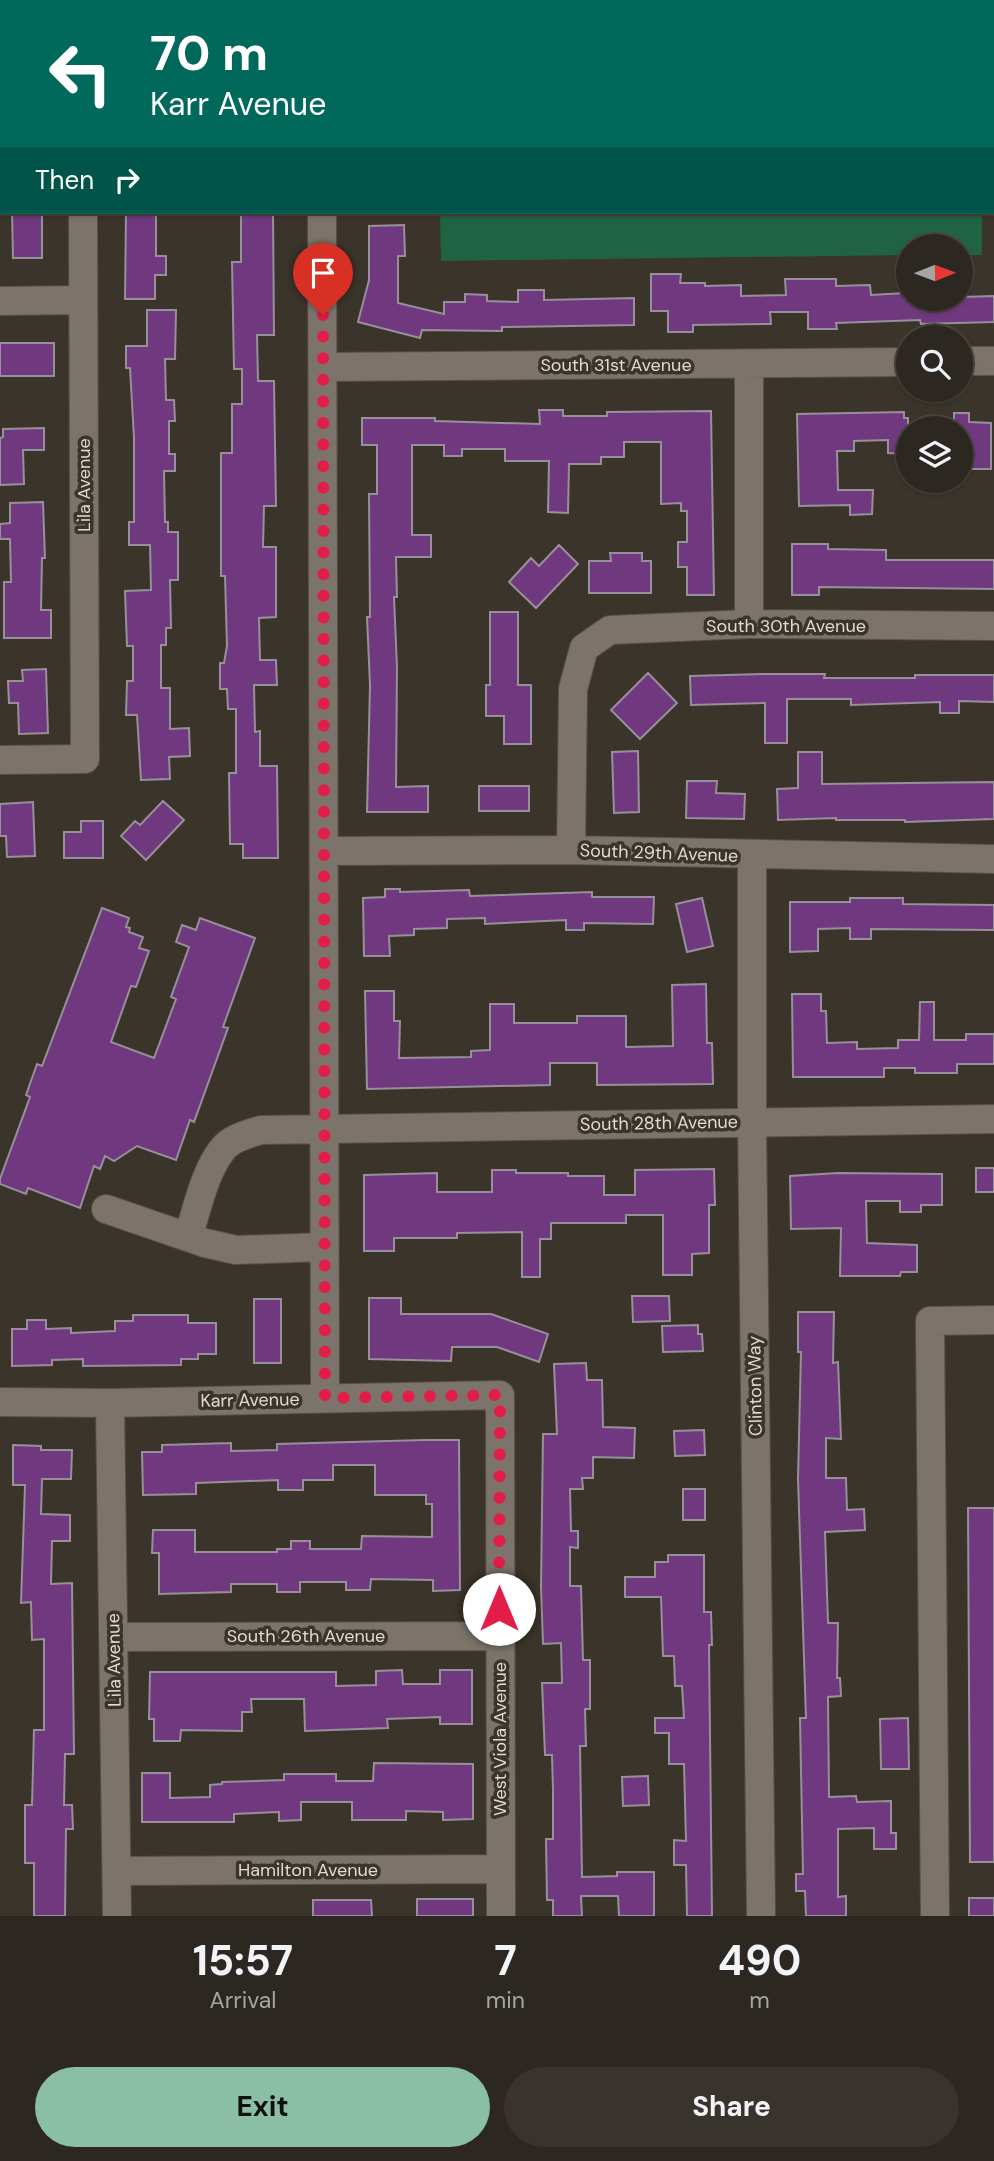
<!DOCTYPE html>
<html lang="en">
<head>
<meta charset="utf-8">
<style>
  :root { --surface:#2c2720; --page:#38332d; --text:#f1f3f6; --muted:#a6a5a5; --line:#48443e; --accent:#8abfa5 }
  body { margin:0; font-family:"DM Sans",sans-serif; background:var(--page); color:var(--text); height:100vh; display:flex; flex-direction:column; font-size:26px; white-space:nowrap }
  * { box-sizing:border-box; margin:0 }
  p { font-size:23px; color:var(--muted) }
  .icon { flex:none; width:38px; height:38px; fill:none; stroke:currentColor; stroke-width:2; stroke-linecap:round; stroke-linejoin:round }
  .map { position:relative; height:1916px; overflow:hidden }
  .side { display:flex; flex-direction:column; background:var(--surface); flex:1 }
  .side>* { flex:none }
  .guide { position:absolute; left:0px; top:0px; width:994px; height:214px; box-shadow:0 2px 5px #0004,0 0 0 2px var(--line); background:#00695c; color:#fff; overflow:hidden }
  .needle { width:46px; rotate:89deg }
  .controls { position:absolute; left:896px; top:234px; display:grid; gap:14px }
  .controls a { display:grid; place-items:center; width:77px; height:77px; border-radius:50%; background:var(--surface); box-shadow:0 2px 5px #0004,0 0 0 2px var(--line); font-size:35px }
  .pin { position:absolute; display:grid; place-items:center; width:60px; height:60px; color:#fff; margin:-72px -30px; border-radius:50% 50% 50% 0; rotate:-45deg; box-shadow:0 0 7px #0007 }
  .pin .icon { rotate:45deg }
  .me { position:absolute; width:77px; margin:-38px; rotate:0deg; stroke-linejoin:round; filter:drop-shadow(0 0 5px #0008) }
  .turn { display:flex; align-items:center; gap:24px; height:147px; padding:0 35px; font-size:32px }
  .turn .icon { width:91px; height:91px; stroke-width:2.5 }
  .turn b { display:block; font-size:49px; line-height:60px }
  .then { display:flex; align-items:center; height:66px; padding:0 35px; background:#0003; gap:14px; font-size:26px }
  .eta { display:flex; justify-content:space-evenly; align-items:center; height:119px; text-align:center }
  .eta b { font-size:42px; font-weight:700; line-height:49px }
  .primary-button { display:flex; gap:14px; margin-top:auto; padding:14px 35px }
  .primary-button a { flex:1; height:80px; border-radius:42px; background:var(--accent); color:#111; font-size:28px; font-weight:700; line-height:80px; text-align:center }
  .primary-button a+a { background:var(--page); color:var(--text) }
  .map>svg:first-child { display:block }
</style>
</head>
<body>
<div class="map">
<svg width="994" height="1916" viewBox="0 0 994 1916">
  <rect width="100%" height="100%" fill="#3b342b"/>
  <path fill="#206344" d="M440,212H982V255H961V247H908V255L441,261Z"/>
  <path fill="#70397f" stroke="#978f9a" stroke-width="2" d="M12,212H42V258H13Z
    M126,212H156V256H166V275H155V299H125Z
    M241,212H273L274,335H257L258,381H274L276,506H264L263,547H276V617L259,618L260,660H276L277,685H254L255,732L260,731V766H277L278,858H243V844H230L229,773H236V709H228L227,689H220V663H224L227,646L225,576H221V453H232V404H242V369H234L232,262H241Z
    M404,225L405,256H398V303L444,314V302H465V294L487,295V301L518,302V290H544V300L634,298V325L502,327V331L422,330L420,338L358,322L369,280V226Z
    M651,274H681L680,283H705V286L741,285V296L786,295L785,279H836V286L870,285L871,295L905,293V299H961V297L994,296V322L921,324L920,320L836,323L837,329H808V312H770L771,324L693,325V332H668V311H651Z
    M147,310H176L175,359H165L166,400H174L175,421H169V454H175V471H164L165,522H168V532H178V580H170L171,628H166V645H161V688H170V729L189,728L190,756L169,757L170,779L141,780L137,715H126L127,681H133V646H127L125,591L151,590L150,545H129V522H134V438L130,368H126V346H147Z
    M0,343H54V376H0Z
    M539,410H563V416H607V412L711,411L714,595H687V567H678V542H687V511H681V503L661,504V442H624V457H601V464H569L568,513L548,512L549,461H505V449H462V456H444V445H412V535H431V557H396L397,597H394L397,668L396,787L428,786V812H367L370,685L367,617H370L369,494H377V445H362V418H435V421L540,424Z
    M904,412V418H908V454L888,453V440L854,441V451H837L838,490H873L872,514L850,515V505L799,506L797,414Z
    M954,413H969V422L991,423V469H961V429H954Z
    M44,428V450H23L24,484L0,485V438L3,437V429Z
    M43,502L45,558H42L41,610H51V638H4V582H11L10,539H0V524L10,523V503Z
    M792,544H828V549L886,550V560H994V589L819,587V595H792Z
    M559,545L578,564L536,608L509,582L531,558L539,566Z
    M610,553H642V561H651V593H589V561H611Z
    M490,612H518V685H531V744H504V716H486V685H490Z
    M46,669L48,733L19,734L18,703H9L8,681H23L22,670Z
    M648,673L677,703L640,739L611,710Z
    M763,674H825L824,678H915V675H994V702L959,701V713H940V702L851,705V699H787V743H765V703L691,705L690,676Z
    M638,751L639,812L614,813L612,752Z
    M798,752H822V784L994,782V819L905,822V820H836V818L778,820L777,789L798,788Z
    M687,781H717L716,793L745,794L744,819L686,818Z
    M479,786H529V811H479Z
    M163,801L184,820L146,860L121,836L135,821L140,825Z
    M33,802L35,856L7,857L6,836H0V804Z
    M81,821H103V858H64V832H81Z
    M385,889H400V892L469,890L470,896L592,892V897H654L653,924L584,923V930H566V920L485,924V918L447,919V928L414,929V935L389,936L390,956H364L363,898L385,897Z
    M702,898L713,946L687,952L676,904Z
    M850,898H903V904L994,905V930L871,929V939H850V928L818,929V951L790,952V902H850Z
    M102,908L129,918L126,927L130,928L129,932L143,937L139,948L149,951L136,987L131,986L111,1042L154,1058L176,999L171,997L189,947L176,942L182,925L196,930L200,918L255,938L223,1027L228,1028L194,1122L190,1120L176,1160L137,1146L114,1161L105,1156L100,1169L94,1166L80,1208L28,1188L26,1194L0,1184V1179L30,1097L26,1095L37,1064L42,1066Z
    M706,984L707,1043H712L713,1084L597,1085V1063H550V1085L367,1089L365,991H394V1021H400L399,1058L471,1057V1051L490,1050V1004H514V1023H577V1016H626V1047L673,1046L672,985Z
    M792,994H821V1011H826L827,1043L857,1042V1049L898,1048V1040H919L920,1002H934V1040H966V1034H994V1064H957V1073H915V1068H884V1077H793Z
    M976,1168H994V1192H976Z
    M714,1169L715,1205H709V1253L692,1254V1275H663V1215H626V1223H551V1239H540V1277H522V1232L457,1233V1238H394V1251H364V1175L437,1173V1192H492V1170H516V1173H568V1176H604V1195H635V1170Z
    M838,1173L942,1174V1205H921V1212H900V1201H866L867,1243L917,1245V1272H901L900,1276H840L841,1228L791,1229L790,1176Z
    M632,1296H669L670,1321L633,1322Z
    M369,1298H401V1314H491L548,1334L539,1362L497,1347H452L451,1361L369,1359Z
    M254,1299H281V1363H254Z
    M798,1312H834L833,1363L838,1362L841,1439L826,1438V1478H846L847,1510L864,1509L865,1530L825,1532L828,1623H838L837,1678H840L841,1696L828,1697L829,1797L856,1796L857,1802L891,1801V1833H896V1849H874V1828L838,1829V1897L846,1896V1916H806L805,1891H796V1874H803L800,1718H806L798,1479L801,1352H798Z
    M133,1315H188V1323H216V1354H198V1359H181V1365L83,1366V1359L52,1360V1365L12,1366V1329H27V1320H46V1329L71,1328V1333L115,1331V1321H133Z
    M698,1325V1334H702L703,1351L663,1352L662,1326Z
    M586,1363L587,1380H602L603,1427L635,1428L634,1458L593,1457V1478H582L583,1489H570L571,1531H578V1548L570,1547V1586H581L583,1660H590V1709H585L586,1746H580L582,1877L617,1876V1872H654V1916H619L618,1896H581L582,1916H553V1900H547L546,1839H553V1790L552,1755H545L542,1683H562L561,1643L543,1644L541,1587L543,1434H557L554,1364Z
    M704,1430L705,1455L675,1456L674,1431Z
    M425,1440H459L460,1590L433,1591V1580L371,1579L370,1590H346V1582H300V1592H277V1584H231V1592L159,1594V1553H152L153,1530H195V1552H277V1549H291V1541H310V1549H361L362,1536L432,1537V1504H426V1495H375V1465H333V1480H303V1490H278V1480L196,1483V1494L143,1495L142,1452H162V1445L231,1443V1451L277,1450V1444Z
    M13,1445L41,1446V1450H72L71,1479H42L41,1514L70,1515V1541H52L51,1584L72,1583L74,1754H65L64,1805H72L73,1829H66L65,1916H34V1863H25V1805H32L34,1730H44V1639L32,1640L31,1602L21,1603L25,1485H13Z
    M683,1489H705V1520H683Z
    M968,1508H994V1862H970Z
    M668,1555H704V1612H711L712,1645H709L712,1916H687L686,1865H674V1840L686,1841L684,1764H669V1733H655V1718H684L682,1686H675L674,1656H663L661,1597H625V1577H655V1562H668Z
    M402,1670L403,1684H440V1670H472V1724H440V1717L387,1719L388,1728L305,1731L304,1699H251L252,1712H242V1731L181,1730L180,1741H154V1719H149L150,1672H336V1686L376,1685V1671Z
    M908,1718L909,1769H881L880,1719Z
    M374,1763L473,1764V1819L443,1820V1812L406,1811V1820H352V1802H301V1820L279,1821V1812L234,1814V1822H142V1773H170V1798L210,1797V1785L222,1784V1782L284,1780V1774H336V1781H373Z
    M648,1776L649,1805L623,1806L622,1777Z
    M969,1898H994V1916H969Z
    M417,1899H473V1916H417Z
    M313,1900H371L372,1916H313Z"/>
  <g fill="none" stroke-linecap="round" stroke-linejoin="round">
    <defs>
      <path id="minor" d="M185,0V2
        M459,0V2
        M809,0V2
        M992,56H994
        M0,65H2
        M322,212L325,1398
        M0,301L83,300
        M961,361H994
        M324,367L908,362
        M749,624V364
        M0,760L85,759L83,212
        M571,850L573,689L584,648L610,630L749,624L994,626
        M325,851L571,850L994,859
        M752,855V1122L761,1916
        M106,1209L205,1243L236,1250L324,1247
        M188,1237C197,1210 204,1173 222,1150C231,1138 248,1134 261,1130L994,1119
        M0,1402L110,1403L500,1395L501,1916
        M110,1403L117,1916
        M113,1637L499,1636
        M117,1871L500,1869
        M935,1916L930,1321L994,1320"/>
    </defs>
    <use href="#minor" stroke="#575149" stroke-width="30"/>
    <use href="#minor" stroke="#7c746a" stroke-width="28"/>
  </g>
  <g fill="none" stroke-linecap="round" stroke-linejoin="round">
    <path stroke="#e11d48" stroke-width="12" stroke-dasharray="0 21.6" d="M323,315L325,1398L500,1395L499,1609"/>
  </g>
  <g text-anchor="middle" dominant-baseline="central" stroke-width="7" stroke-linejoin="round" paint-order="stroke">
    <g font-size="18" fill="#dfdbd5" stroke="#3b342b">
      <text x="616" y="365">South 31st Avenue</text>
      <text transform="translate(84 485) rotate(-90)">Lila Avenue</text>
      <text x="786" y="626">South 30th Avenue</text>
      <text transform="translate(659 853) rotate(2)">South 29th Avenue</text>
      <text transform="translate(659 1123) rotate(-1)">South 28th Avenue</text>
      <text transform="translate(755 1386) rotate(-91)">Clinton Way</text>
      <text transform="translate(250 1400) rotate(-1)">Karr Avenue</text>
      <text x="306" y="1636">South 26th Avenue</text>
      <text transform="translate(114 1660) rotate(-91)">Lila Avenue</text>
      <text transform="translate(500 1739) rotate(-90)">West Viola Avenue</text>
      <text x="308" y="1870">Hamilton Avenue</text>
    </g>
  </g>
</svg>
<div class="controls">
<a><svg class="needle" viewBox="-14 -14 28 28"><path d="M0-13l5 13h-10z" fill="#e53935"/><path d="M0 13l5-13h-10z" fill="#a6a5a5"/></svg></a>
<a><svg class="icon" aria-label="search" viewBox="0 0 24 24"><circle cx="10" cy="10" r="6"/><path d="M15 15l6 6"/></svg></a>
<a><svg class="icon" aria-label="layers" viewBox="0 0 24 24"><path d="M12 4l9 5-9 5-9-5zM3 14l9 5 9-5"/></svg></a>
</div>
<div class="pin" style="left:323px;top:315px;background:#d93025"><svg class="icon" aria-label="arrive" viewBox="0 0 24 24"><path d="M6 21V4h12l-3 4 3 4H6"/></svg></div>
<svg class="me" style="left:499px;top:1609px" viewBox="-20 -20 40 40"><circle r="19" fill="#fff"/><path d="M0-13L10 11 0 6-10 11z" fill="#e11d48"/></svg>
<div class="guide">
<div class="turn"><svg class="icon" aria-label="left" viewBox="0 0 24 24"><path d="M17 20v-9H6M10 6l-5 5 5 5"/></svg><div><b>70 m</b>Karr Avenue</div></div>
<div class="then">Then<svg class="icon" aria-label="right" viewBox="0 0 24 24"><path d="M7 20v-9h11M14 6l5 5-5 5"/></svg></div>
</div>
</div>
<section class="side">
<div class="eta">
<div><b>15:57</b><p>Arrival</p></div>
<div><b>7</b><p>min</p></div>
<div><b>490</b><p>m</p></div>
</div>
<div class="primary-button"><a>Exit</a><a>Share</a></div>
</section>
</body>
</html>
